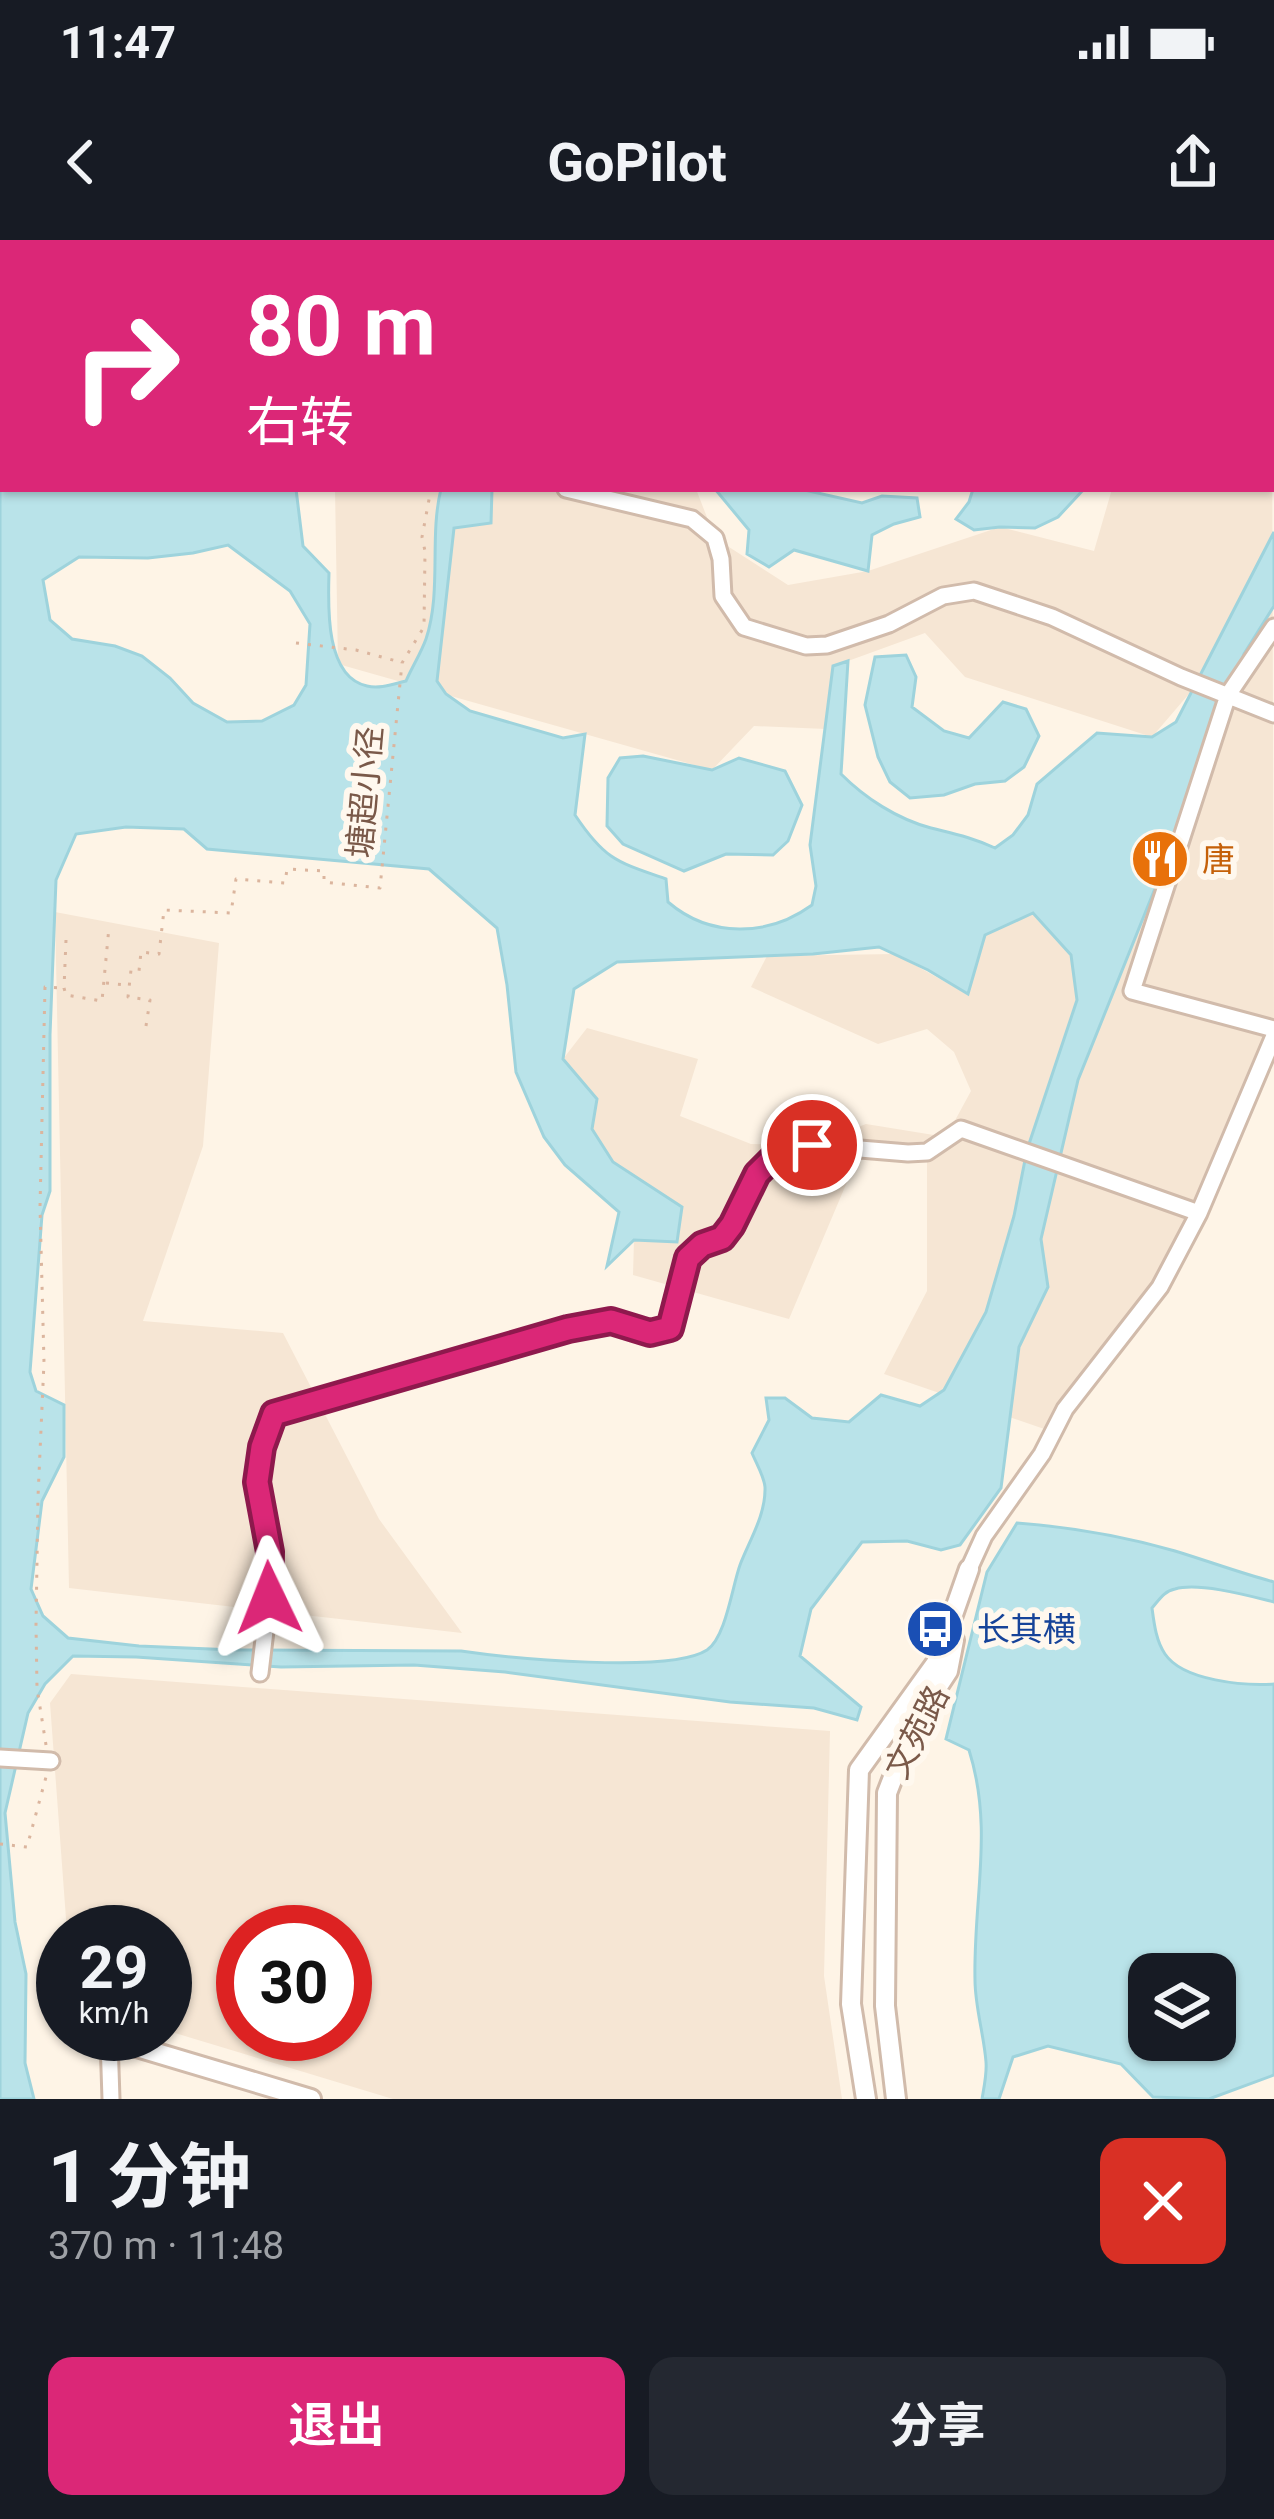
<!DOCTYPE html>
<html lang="zh">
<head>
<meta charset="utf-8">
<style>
  :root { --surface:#171b24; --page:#242831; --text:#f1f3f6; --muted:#9ea1a6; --accent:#db2777 }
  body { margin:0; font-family:Roboto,"Noto Sans SC",sans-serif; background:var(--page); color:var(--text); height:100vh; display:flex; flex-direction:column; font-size:45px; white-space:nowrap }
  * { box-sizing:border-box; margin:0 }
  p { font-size:39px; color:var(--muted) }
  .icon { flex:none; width:66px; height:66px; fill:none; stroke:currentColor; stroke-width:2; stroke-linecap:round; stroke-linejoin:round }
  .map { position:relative; height:1859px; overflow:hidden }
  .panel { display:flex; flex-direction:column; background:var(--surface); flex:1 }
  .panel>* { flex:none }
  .guide { position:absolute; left:0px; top:0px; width:1275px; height:252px; box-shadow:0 3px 9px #0004; background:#db2777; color:#fff; overflow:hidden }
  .fabs { position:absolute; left:1128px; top:1713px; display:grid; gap:24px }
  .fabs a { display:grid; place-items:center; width:108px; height:108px; border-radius:24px; background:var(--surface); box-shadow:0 3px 9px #0004; font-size:60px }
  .speed { position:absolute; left:36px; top:1665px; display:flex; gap:24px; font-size:60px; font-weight:700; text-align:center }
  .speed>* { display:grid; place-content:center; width:156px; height:156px; border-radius:50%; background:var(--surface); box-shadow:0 3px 9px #0004; line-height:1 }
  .speed small { font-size:30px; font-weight:400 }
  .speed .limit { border:18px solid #d22; background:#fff; color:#111 }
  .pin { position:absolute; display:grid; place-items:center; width:102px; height:102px; color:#fff; margin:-51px; border:6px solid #fff; border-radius:50%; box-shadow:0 3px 12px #0007 }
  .me { position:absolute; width:132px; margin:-66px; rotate:358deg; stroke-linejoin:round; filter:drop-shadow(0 0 9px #0008) }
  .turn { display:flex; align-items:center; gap:42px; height:252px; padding:0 48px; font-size:54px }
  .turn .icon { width:156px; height:156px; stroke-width:2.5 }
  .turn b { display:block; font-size:84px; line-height:102px }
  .round { display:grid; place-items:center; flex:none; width:126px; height:126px; border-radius:24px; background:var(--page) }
  .summary { display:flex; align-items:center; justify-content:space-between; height:204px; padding:0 48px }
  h1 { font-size:72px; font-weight:700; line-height:90px }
  .cta { display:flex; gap:24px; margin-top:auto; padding:24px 48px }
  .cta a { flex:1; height:138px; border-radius:24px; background:var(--accent); color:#fff; font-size:48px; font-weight:700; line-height:138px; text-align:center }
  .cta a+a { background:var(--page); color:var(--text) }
  .status { display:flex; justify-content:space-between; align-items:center; height:84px; padding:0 60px; background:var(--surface); direction:ltr }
  .status svg { height:33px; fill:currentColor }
  header { display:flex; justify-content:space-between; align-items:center; height:156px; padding:0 48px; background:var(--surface); font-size:54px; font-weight:700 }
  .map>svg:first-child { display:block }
</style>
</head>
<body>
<div class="status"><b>11:47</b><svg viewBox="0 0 49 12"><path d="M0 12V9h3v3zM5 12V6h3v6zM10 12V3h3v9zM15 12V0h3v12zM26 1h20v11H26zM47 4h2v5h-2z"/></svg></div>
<header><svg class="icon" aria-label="back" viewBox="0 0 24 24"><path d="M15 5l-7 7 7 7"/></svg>GoPilot<svg class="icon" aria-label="share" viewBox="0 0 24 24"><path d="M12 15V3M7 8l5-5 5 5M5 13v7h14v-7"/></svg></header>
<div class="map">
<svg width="1274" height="1859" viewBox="0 0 1274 1859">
  <rect width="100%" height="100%" fill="#fef4e6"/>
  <path fill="#f6e6d4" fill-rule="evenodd" d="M1272,167L1274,791L1160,1047L1053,1192L884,1134L927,1051V912L861,909L789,1079L633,1035L634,1000L682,968L613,922L592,888L597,859L563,819L587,788L698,819L680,876L751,904L812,905L866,884L946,897L971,851L954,812L927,789L878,804L751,747L767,716L895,714L967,754L985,694L1033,673L1071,715L1194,448L1152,497L965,437L925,393L848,421L826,489L754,486L712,530L338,424L335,249H696L715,298L788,345L868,331L1000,287L1094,311L1112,249H1272Z
    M55,672L219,703L203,906L143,1081L283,1093L379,1279L462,1393L69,1348Z
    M71,1434L830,1491L824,1736L842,1859H393L165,1790V1692H67L50,1463ZM243,1692H345V1794H243Z"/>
  <path fill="#b9e3e9" stroke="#9ed3dc" stroke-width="3" fill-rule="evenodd" d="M0,0H112L114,3H3V249H296L303,306L329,333C328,366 325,437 367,446C380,449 393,444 406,441C412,427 421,413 426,399C442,351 429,297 441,249H492L491,283L454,288L437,441L446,454L470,471L563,498L585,494L575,575C605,620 617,622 666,639L668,662C710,698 768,697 812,665L816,646L810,605L833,426L848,421L841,534C865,558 897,579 931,588C955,594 971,597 995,608L1013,595L1028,575L1037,544L1097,493L1152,497L1176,482L1274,292V366L1244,414L1199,539L1078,840L1041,999L1048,1047L1019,1107L1001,1248L960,1305L941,1310L907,1301L862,1302L811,1369L800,1416L861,1467L857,1480L814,1468L730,1462L505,1432L414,1425L281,1427L136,1417L73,1416L45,1444L28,1473L5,1573L15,1682L26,1734L25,1823L34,1859H0ZM228,305L290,351L310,384L306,445L294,465L262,481L227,482L193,463L170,438L142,416L115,406L72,399L50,380L43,340L79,317L148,318L193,313ZM126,587L184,589L207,609L429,629L497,688L507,745L516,832L544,897L565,925L619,972L607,1026L634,1000L677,1002L682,967L613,922L592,889L597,859L563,819L574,749L617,722L813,714L879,707L928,730L968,754L985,695L1033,673L1071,715L1077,760L1027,910L1014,976L986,1072L944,1150L920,1166L881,1155L849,1182L812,1178L785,1158H766L769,1180L752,1213C756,1223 764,1236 765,1247C766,1275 749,1301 740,1325C732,1347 726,1397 707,1410C670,1434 509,1418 461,1411L234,1410L139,1406L68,1398L43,1376L31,1349L42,1261L64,1217V1165L36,1151L30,1132L42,975L50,951V795L56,640L76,594Z
    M715,249H800L862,263L882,256L917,258L920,277L894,284L872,295L868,331L794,310L769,327L747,314L749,290Z
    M973,249H1084L1058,277L1035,288L1000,287L974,290L956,279L969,262Z
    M906,415L916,437L912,467L944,491L969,498L1003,462L1026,469L1039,496L1024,527L1005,541L975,544L944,555L910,558L890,542L878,517L865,465L875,417Z
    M643,516L712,530L739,518L785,531L802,565L788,601L773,615L726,614L684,631L623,604L607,586L608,538L620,518Z
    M1017,1283C1070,1287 1123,1296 1175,1311C1208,1321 1240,1333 1274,1342V1362C1250,1356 1199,1342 1175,1349C1164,1351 1159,1360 1152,1368C1154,1383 1156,1401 1165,1414C1183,1441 1245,1446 1274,1444V1835L1209,1859L1153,1857L1121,1824L1048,1806L1013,1817L999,1859H982C984,1847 987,1834 986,1822C984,1795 975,1767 975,1740C973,1660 994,1589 969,1510L946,1499L987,1332ZM1215,1734V1800H1149V1734Z"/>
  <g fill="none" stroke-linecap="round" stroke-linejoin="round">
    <defs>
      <path id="minor" d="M432,3V0
        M566,249L692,279L715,298L721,319L723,356L744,387L806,406L827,405L889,384L943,356L974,351L1052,377L1181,437L1274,474
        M1274,387L1228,455L1132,751L1274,789
        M969,1329L984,1296L1042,1214L1065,1169L1160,1047L1199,973L1274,796
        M260,1433L269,1357L270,1312L257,1242L262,1206L274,1174L568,1089L611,1081L650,1093L670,1087L688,1019L702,1005L722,998L732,985L757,935L773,918L812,905L908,913L927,912L961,889L1199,973
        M0,1518L51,1521
        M109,1799L111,1859"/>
      <path id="tertiary" d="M93,1794L311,1859
        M866,1859L851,1764L859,1530L936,1423L969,1329
        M896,1859L885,1766L887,1553L914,1483L948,1431L954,1400"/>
    </defs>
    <use href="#minor" stroke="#d1bbab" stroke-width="21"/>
    <use href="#tertiary" stroke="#d1bbab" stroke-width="24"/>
    <path stroke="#dbb59e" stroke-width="3" stroke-dasharray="3 9" stroke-linecap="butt" d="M296,403L356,410L400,422
      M66,700L64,748L66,755L102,761L109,687
      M106,743L126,745
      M146,786L150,760L128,757L131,730L139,731L141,712L159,714L164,670L231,673L236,639L285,643L287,629L324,631V642L380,648L402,423L424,387L425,311L422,297L431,249
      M46,1505L37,1448L36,1385L38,1257L44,1122L40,967L45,747L64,748
      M0,1604L27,1607L46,1537"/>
    <use href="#minor" stroke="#fff" stroke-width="15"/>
    <use href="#tertiary" stroke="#fff" stroke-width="18"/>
  </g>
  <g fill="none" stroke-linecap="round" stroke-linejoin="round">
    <defs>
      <path id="route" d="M269,1358L270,1312L257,1242L262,1207L274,1174L568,1089L611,1081L650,1093L670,1088L688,1018L702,1005L722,998L732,985L757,934L773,918L812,905"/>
    </defs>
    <use href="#route" stroke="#8e194d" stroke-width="30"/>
    <use href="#route" stroke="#db2777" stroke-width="21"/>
  </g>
  <defs>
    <symbol id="restaurant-disc" viewBox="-11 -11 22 22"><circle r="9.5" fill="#e8710a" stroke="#fff8ee"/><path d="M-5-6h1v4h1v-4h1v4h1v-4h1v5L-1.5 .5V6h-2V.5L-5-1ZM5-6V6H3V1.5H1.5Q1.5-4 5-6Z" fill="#fff"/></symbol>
    <symbol id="bus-disc" viewBox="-11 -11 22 22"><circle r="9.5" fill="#1a4fb4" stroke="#fff8ee"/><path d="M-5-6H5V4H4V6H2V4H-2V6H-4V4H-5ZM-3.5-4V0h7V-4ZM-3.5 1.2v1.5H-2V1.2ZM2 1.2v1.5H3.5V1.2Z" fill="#fff"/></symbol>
  </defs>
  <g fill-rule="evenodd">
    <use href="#restaurant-disc" x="1127" y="586" width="66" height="66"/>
    <use href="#bus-disc" x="902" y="1356" width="66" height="66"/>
  </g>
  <g text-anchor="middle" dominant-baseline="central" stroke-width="12" stroke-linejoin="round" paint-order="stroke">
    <g font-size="33" fill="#7a5949" stroke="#fff8ee">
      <text transform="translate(365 552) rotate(-85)">塘超小径</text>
      <text transform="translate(917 1492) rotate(-63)">文苑路</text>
    </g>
    <g font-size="33" fill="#c56008" stroke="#fff8ee" text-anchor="start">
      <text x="1202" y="619">唐</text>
    </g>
    <g font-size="33" fill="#164399" stroke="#fff8ee" text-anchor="start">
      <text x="977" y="1389">长其横</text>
    </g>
  </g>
</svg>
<div class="fabs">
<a><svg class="icon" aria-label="layers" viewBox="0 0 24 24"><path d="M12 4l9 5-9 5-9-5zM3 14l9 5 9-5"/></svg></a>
</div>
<div class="speed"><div>29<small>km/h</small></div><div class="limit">30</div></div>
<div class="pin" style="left:812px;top:905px;background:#d93025"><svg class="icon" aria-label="arrive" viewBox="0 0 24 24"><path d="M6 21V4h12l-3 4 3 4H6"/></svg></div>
<svg class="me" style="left:269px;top:1358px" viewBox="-20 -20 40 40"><path d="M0-17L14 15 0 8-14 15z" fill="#db2777" stroke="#fff" stroke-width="4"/></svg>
<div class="guide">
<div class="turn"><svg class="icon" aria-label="right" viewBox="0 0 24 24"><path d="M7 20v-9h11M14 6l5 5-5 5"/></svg><div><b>80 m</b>右转</div></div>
</div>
</div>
<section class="panel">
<div class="summary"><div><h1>1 分钟</h1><p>370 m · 11:48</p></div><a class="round" style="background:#d93025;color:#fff"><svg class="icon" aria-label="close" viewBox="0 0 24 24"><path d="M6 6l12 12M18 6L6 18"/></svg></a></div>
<div class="cta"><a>退出</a><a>分享</a></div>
</section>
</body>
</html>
